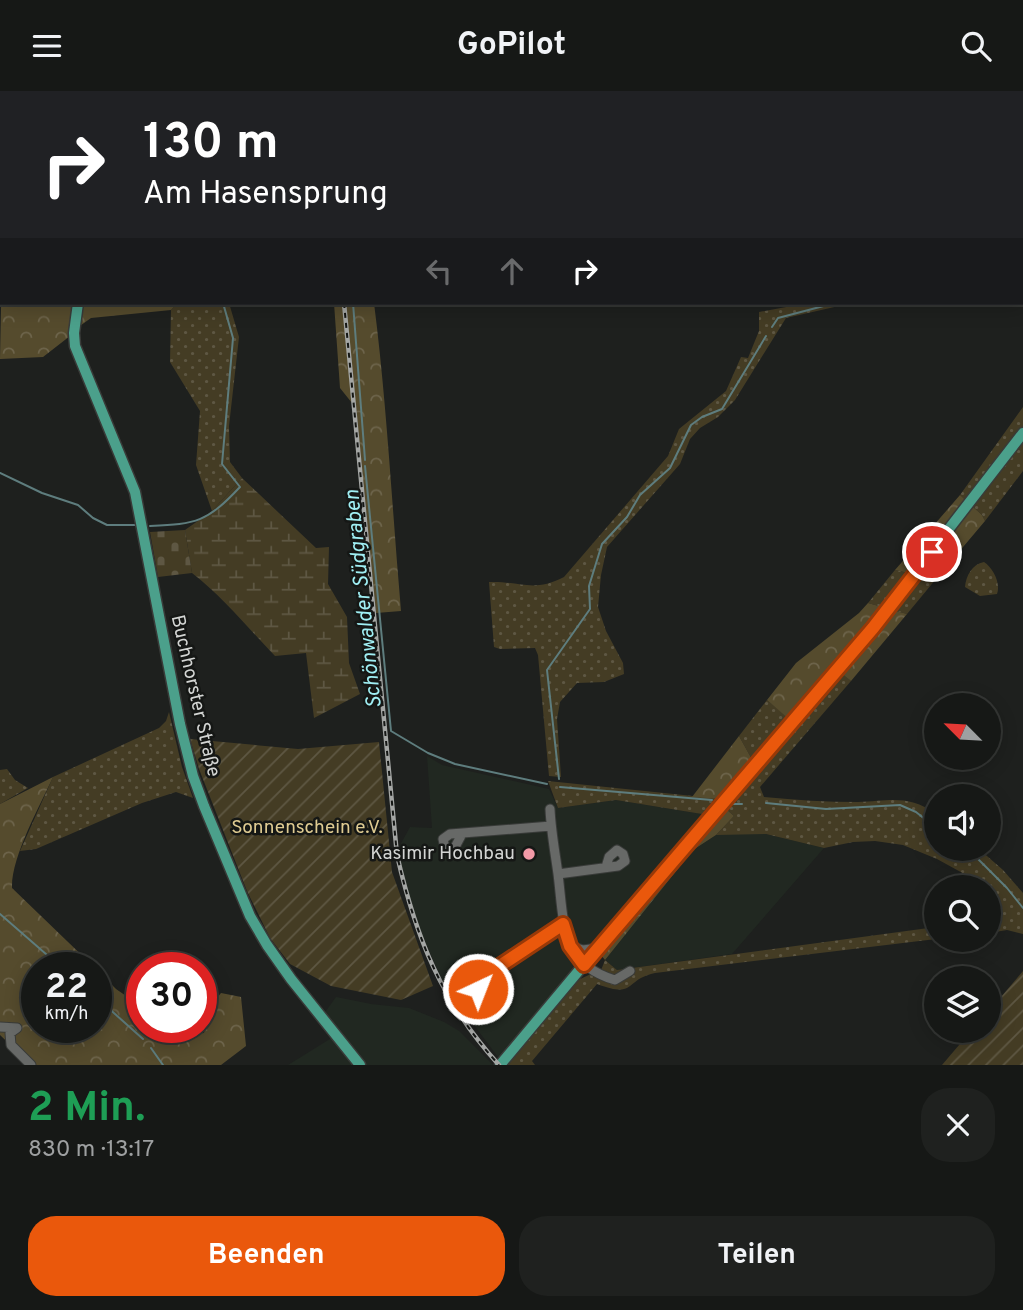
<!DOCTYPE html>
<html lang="de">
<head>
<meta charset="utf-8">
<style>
  :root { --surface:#161816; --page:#1f211f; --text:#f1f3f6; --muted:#9ea0a1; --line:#353735; --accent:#ea580c }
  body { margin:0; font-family:Overpass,sans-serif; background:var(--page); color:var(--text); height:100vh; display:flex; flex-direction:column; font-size:26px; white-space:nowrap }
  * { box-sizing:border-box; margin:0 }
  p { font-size:23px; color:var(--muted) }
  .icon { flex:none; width:38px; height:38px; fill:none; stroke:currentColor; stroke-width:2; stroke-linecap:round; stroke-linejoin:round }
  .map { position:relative; height:974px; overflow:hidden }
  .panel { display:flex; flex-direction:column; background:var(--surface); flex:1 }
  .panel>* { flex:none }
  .banner { position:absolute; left:0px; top:0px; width:1024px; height:214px; box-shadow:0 4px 18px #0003,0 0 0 2px var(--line); background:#202124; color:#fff; overflow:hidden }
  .needle { width:46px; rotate:294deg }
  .fabs { position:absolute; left:924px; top:602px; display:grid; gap:14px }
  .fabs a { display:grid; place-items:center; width:77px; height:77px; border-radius:50%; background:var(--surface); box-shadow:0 4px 18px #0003,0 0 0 2px var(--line); font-size:35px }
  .speed { position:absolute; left:21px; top:861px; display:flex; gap:14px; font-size:35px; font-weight:700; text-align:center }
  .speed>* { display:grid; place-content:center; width:91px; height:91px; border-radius:50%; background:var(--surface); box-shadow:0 4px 18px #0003,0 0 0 2px var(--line); line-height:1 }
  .speed small { font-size:18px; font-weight:400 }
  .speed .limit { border:10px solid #d22; background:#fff; color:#111 }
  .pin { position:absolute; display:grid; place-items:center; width:60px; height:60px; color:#fff; margin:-30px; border:4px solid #fff; border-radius:50%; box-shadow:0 2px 7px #0007 }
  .me { position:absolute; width:77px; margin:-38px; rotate:43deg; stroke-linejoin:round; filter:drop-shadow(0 0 5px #0008) }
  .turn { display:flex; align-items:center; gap:24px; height:147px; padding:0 28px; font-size:32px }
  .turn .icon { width:91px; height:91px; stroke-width:2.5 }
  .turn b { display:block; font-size:49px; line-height:60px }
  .lanes { display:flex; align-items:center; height:66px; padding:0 28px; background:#0003; justify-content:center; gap:35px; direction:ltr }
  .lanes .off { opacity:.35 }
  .round { display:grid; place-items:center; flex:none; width:74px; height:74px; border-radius:28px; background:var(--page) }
  .overview { display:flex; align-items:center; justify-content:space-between; height:119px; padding:0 28px }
  h1 { font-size:42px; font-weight:700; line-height:52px; color:#1e9e55 }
  .button { display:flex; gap:14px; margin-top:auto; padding:14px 28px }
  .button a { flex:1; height:80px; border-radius:28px; background:var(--accent); color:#fff; font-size:28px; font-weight:700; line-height:80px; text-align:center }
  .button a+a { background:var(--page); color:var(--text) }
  header { display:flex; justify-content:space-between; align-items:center; height:91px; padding:0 28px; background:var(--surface); font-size:32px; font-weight:700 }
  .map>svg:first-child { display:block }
</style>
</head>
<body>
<header><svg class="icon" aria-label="menu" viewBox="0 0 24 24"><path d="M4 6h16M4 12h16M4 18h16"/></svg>GoPilot<svg class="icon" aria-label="search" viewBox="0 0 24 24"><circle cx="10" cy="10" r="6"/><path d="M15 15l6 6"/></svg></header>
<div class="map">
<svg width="1023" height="974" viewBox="0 0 1023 974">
  <defs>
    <pattern id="grass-dots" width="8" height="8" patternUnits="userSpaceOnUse" patternTransform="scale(1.75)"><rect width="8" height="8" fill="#443c24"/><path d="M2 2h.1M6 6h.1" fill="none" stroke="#5e5743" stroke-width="1.8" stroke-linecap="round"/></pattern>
    <pattern id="forest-crowns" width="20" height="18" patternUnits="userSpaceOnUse" patternTransform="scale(1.75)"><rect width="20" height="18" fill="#554b2d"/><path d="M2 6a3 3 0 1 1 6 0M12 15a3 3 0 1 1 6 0" fill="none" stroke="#6d644b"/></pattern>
    <pattern id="wetland-marsh" width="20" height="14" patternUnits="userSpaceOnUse" patternTransform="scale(1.75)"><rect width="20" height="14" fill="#443c24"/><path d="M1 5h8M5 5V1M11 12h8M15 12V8" fill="none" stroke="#5e5743"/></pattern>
    <pattern id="cemetery-stones" width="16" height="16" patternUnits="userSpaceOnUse" patternTransform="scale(1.75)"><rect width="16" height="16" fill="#443c24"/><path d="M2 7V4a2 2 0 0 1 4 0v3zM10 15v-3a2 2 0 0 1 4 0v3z" fill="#5e5743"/></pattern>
    <pattern id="garden-furrows" width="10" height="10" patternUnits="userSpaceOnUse" patternTransform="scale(1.75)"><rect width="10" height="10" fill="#443c24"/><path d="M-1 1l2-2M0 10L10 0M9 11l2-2" fill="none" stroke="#5e5743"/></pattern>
  </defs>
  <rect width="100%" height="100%" fill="#1e201e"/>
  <path fill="#212821" d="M427,665L442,674L549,698L558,717L616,709L708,724L498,966L444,894L422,844L409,806L398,758L410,736L432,737Z
    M735,742L766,743L824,757L732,863L617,879L605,869L693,759L716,744Z
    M336,906L371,913L409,917L444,931L459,940L493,974H288L338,943L323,924Z"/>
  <path fill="url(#grass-dots)" d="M177,212H229L239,246L229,335L230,371L242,387L212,420L196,374L200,320L170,271L171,219Z
    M808,212H852L786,227L735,309L718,326L700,337L690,348L680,373L607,456L601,484L598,516L606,540L623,572L624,583L604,591L577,592L560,611L557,628L561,686L549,685L538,564L535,557L500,558L494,556L489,491C521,490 533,502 564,486L668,365L679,338L726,300L741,266L748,267L759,240V221Z
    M1023,316V380L985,430L982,424L960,404Z
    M984,471C993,477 1001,492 997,503L980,505L965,496C966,485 972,473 984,471Z
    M895,479L936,488L907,523L868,512Z
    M835,576L851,590L760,696L764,706C795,709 827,711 858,711C890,710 908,703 936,723V758H979L1003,779L1023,802V843L1007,839L989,842V829L1001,826C1005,814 997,808 989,801V796H982L968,785L937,768L903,754L875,750L853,751L824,757L766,743L716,744L734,725L725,717L722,708L708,724L616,709L558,717L548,690L722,708L754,672L739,645L767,609L790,628Z
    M169,621L182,676L193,707L176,701L142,712L36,758L20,760L53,686L159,637L166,630Z
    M7,678L15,689L28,697L0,713V679Z
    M936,836V848L655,882C623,889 637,908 597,893L532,970L535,974H506L578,889L591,883L598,887L605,869L617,879Z"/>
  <path fill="url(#forest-crowns)" d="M2,169V212H74L70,245L43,266L0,268Z
    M81,212H177L171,219L91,227L77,237Z
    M334,212H374C387,314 392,417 401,520L376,522L356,317L340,297Z
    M960,404L982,424L985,430L936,488L895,479Z
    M868,512L907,523L851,590L835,577L790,629L767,609L796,572L859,522Z
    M739,645L754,672L722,708L692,706Z
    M53,686C40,715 11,766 12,797L95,877H37V936H96V878L116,898L142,916V936H158L153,947L204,942L209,917L221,902L241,906L246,955L221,974H31L0,944V713Z
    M725,717L734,725L716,744L693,759L605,869L601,864C639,812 679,763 725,717Z"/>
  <path fill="url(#wetland-marsh)" d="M242,387L316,457L329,456L328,493L347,526L349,572L360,603L314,627L306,562L275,565C248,537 223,506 192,482L185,439L212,420Z"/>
  <path fill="url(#cemetery-stones)" d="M185,439L192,482L158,486L150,441Z"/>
  <path fill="url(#garden-furrows)" d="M190,648L298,658L379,651L392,781L433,895L401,909L331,895L290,873L270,847L247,800L199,678Z
    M1023,880V974H942L971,940H989V920Z"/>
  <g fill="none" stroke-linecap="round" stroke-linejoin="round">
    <path stroke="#5e7d7e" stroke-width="2" d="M218,0V2
      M334,0V2
      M265,2L267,0
      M353,212L365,369
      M772,236L778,227L835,212
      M365,375L391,640L428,662L455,673L547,693
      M0,382L42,402L78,414L93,427L107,434H135
      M150,435C197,433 207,431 240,396L222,373L233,247L223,212
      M559,688L547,579L590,518L589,495L602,453L627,426L640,404L670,377L691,334L702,326L722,318L766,245
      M560,696L712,709
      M766,712L826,718L900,714L916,721L936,737
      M732,713H742
      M968,758L1007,797L1023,817
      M0,823L62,877
      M96,906L143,948
      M151,957L163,974"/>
    <defs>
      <path id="minor" d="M550,718C551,740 555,761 558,783C564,830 560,873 615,889L630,880
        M462,743L454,758L450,759L445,757L443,748L450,743L551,735
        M558,783L618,775L625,770L623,763L617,759L609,766L606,776
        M570,855L583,859L598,857
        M483,886L473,884L470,893L475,898L481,896L483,886L563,833
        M0,936L17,937
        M17,937L10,942L11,954L31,974"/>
      <path id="major" d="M143,2L144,0
        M78,212L74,242L75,255L135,401L180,633L193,685L204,715L250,825L267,854L291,888L360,974
        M500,974L632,816L873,536L1023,342"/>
      <path id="highway" d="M1022,43H1023
        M1022,54H1023
        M0,142L2,141
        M0,156H2"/>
    </defs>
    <use href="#minor" stroke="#393b39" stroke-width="11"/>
    <use href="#major" stroke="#393b39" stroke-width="13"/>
    <use href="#highway" stroke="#393b39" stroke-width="15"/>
    <use href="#minor" stroke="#676967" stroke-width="9"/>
    <use href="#major" stroke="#4ba08b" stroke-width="10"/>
    <use href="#highway" stroke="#39c4a3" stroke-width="12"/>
    <defs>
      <path id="rail" d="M324,0V2
        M344,212L397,764C416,847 441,910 499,974"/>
    </defs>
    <use href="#rail" stroke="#a4a6a4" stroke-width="4.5"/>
    <use href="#rail" stroke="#151715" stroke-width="2" stroke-dasharray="5" stroke-linecap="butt"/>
  </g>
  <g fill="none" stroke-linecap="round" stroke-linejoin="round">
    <defs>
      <path id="route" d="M478,898L484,893L483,886L563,833L570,855L584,874L873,537L932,461"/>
    </defs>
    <use href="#route" stroke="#983908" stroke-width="18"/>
    <use href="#route" stroke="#ea580c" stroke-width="12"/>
  </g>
  <circle fill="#f39aa7" stroke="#151715" stroke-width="2.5" cx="529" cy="763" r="7"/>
  <g text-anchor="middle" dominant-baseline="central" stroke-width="5" stroke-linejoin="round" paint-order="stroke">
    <g font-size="19" fill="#d3d5d3" stroke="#151715">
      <text transform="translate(195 605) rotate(77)">Buchhorster Straße</text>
    </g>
    <g font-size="19" fill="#dfcb92" stroke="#151715">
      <text x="307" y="737">Sonnenschein e.V.</text>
    </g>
    <g font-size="19" fill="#d3d5d3" stroke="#151715" text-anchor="end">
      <text x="515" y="763">Kasimir Hochbau</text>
    </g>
    <g font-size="21" font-style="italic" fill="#a0eff4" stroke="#151715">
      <text transform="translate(364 508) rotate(-96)">Schönwalder Südgraben</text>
    </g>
  </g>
</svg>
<div class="fabs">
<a><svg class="needle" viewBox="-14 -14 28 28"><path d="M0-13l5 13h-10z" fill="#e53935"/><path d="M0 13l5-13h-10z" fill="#9ea0a1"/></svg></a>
<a><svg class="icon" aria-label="sound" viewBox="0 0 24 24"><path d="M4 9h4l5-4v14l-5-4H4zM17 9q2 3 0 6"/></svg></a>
<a><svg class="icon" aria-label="search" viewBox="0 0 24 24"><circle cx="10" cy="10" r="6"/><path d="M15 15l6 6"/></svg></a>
<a><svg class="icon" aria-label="layers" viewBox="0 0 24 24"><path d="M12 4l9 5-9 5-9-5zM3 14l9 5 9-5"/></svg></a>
</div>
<div class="speed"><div>22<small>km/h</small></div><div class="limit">30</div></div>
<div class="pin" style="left:932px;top:461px;background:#d93025"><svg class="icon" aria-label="arrive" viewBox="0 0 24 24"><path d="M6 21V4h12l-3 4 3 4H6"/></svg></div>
<svg class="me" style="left:478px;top:898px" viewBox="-20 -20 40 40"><circle r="17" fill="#ea580c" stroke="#fff" stroke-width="3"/><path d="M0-11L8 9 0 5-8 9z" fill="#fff"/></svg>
<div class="banner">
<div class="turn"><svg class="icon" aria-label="right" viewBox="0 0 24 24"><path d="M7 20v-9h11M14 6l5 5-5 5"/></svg><div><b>130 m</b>Am Hasensprung</div></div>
<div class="lanes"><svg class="icon off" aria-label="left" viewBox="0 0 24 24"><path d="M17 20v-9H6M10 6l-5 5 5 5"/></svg><svg class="icon off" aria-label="ahead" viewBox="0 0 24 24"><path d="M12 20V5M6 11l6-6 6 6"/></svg><svg class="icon" aria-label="right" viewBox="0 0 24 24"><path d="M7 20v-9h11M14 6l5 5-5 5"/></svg></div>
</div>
</div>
<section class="panel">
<div class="overview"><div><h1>2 Min.</h1><p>830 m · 13:17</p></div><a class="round"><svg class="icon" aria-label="close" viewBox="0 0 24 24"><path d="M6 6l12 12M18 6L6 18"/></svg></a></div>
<div class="button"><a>Beenden</a><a>Teilen</a></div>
</section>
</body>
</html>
